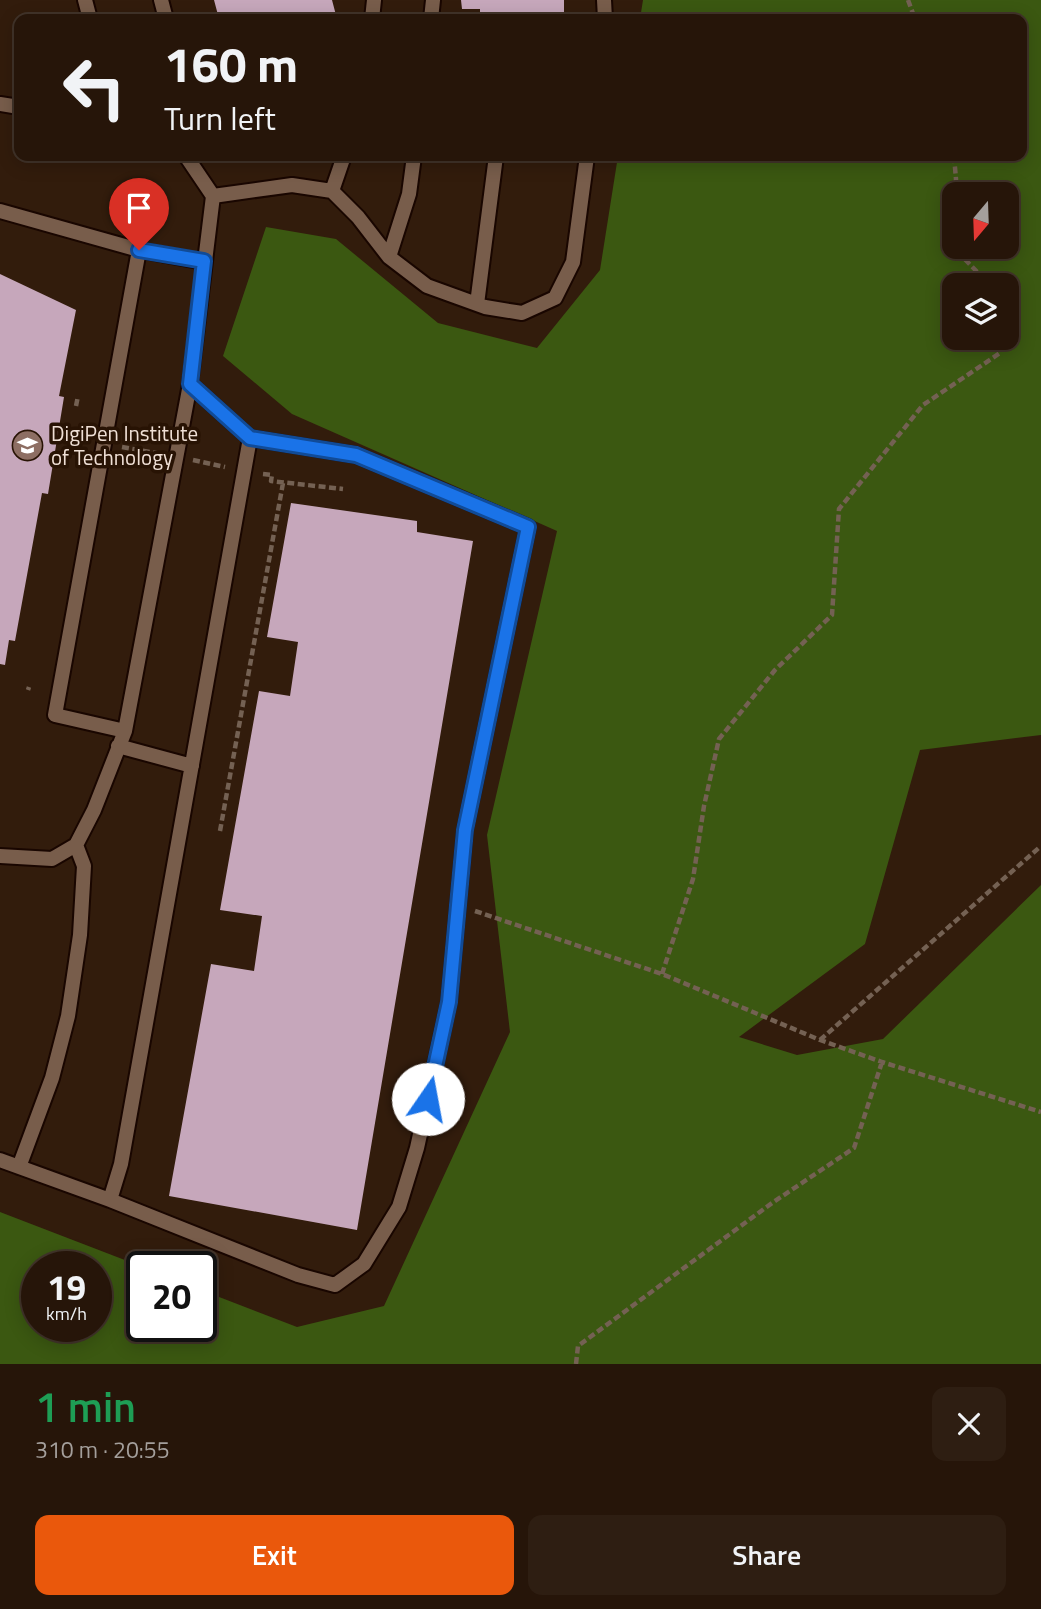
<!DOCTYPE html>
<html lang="en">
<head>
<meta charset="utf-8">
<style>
  :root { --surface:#261509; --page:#2e1e12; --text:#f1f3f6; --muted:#a49f9c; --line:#42342a; --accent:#ea580c }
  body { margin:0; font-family:"Titillium Web",sans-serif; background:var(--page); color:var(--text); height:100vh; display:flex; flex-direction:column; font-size:26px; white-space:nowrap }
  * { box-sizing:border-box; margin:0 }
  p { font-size:23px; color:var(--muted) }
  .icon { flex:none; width:38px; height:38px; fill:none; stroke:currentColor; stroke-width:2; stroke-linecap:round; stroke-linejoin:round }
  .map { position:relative; height:1364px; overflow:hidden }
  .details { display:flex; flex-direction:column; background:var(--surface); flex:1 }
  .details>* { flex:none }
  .banner { position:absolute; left:14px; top:14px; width:1013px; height:147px; border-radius:14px; box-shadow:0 4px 18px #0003,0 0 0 2px var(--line); background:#261509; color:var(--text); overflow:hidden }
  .needle { width:46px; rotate:199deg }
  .buttons { position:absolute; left:942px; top:182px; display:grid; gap:14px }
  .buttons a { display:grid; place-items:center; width:77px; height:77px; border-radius:14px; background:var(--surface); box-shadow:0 4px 18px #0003,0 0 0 2px var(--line); font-size:35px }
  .speed { position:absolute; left:21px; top:1251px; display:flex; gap:14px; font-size:35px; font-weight:700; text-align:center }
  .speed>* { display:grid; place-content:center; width:91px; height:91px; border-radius:50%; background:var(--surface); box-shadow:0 4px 18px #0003,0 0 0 2px var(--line); line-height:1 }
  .speed small { font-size:18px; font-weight:400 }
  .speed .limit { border:4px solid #111; border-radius:10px; background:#fff; color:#111 }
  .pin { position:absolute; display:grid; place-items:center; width:60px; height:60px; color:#fff; margin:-72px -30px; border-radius:50% 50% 50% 0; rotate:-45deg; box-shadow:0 0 7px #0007 }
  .pin .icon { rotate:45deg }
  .me { position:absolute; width:77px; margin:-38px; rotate:12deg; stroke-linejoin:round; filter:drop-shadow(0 0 5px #0008) }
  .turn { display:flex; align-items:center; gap:24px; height:147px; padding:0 35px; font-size:32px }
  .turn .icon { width:91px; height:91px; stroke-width:2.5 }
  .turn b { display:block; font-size:49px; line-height:60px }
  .round { display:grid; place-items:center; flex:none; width:74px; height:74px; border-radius:14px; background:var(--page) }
  .summary { display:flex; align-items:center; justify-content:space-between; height:119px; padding:0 35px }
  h1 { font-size:42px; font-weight:600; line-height:52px; color:#1e9e55 }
  .action { display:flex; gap:14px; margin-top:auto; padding:14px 35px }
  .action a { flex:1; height:80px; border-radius:14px; background:var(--accent); color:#fff; font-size:28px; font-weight:600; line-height:80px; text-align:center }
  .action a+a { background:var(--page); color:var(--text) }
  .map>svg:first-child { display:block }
</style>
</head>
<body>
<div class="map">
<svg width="1041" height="1364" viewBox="0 0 1041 1364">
  <rect width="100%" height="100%" fill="#321c0c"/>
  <path fill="#3b5811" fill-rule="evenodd" d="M643,0H1041V735L920,750L865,944L739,1037L797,1055L883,1039L1041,885V1364H0V1212L143,1267L142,1326H201V1290L297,1327L384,1306L510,1032L487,835L557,531L292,414L223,356L266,227L336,239L438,323L537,348L600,270L618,156H1022V19H640ZM954,194H1006V247H954ZM954,285H1006V338H954ZM37,1267H96V1326H37Z"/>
  <path fill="#c6a7bb" d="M214,0H332L337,19H207L218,15Z
    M461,0H564V19H480V9H462Z
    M0,274L76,310L59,396L64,397L48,494L42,493L15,641L9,640L5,665L0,664Z
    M291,503L417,521V532L473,541L357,1230L169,1196L211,964L254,971L262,916L220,910L259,691L290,696L298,642L267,637Z"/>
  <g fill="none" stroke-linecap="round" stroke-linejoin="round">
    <defs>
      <path id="service" d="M85,0L90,19
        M161,0L166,19
        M604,0L605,19
        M372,19L374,0
        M431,19L433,0
        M0,104L19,107
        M332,191L344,156
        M213,196L292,185L332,191L358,217L389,257L427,286L485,307L522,313L555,298L573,262L587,156
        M0,211L139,250L204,262
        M389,257L409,194L414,156
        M477,304L496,156
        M125,731L55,715L139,250
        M118,746L192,766
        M0,856L52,859L76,845L94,810L125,731L190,384
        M0,1160L110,1200L298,1275L335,1285L364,1264L399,1207L417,1148L449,1002L465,830L528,527L356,455L250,438L190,384L213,196L186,156
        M19,1167L52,1078L68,1016L80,935L84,866L76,845
        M110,1200L121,1164L250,438"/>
    </defs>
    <use href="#service" stroke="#190600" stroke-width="18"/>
    <path stroke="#746153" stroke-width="4.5" stroke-dasharray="7 3.5" stroke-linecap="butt" d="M908,0L915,19
      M954,156L956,179L955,194
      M954,203L949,243L986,281L987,285
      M76,406L78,396
      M71,436L87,439
      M122,447L161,454
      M193,460L225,467
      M263,474L272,475L271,481L343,489
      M28,690L29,687
      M220,831L283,483
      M475,911L662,974L820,1040L882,1062L1041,1112
      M662,974L693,879L704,806L719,739L775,670L832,615L839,509L923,405L1000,353L997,338
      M820,1040L1041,846
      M576,1364L578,1346L772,1203L854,1148L882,1062"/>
    <use href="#service" stroke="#785d4b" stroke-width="14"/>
  </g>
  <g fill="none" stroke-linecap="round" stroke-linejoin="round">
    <defs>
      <path id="route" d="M139,250L204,261L190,384L250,438L356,455L528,527L465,830L449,1002L428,1099"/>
    </defs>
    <use href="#route" stroke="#114b97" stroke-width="18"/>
    <use href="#route" stroke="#1a73e8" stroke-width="12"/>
  </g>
  <defs>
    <symbol id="university-disc" viewBox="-11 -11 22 22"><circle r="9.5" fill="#8d6e63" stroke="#281304"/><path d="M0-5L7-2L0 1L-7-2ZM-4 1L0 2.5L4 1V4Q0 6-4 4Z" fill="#fff"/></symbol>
  </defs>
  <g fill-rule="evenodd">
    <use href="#university-disc" x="10" y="428" width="35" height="35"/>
  </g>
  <g text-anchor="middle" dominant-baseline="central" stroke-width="7" stroke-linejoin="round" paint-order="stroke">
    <g font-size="21" fill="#efdfd5" stroke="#281304" text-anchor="start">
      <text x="51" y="433">DigiPen Institute<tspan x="51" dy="24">of Technology</tspan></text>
    </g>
  </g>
</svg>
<div class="buttons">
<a><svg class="needle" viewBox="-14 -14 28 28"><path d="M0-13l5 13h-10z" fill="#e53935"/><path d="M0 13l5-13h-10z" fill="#a49f9c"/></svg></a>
<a><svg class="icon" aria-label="layers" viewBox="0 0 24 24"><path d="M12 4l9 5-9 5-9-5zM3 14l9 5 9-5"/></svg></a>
</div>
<div class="speed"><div>19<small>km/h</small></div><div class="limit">20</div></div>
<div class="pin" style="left:139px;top:250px;background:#d93025"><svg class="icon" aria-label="arrive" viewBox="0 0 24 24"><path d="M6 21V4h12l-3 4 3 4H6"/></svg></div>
<svg class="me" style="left:428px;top:1099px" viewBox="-20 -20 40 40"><circle r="19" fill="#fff"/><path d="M0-13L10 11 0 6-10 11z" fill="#1a73e8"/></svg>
<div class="banner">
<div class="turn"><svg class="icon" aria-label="left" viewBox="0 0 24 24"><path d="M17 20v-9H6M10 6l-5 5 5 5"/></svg><div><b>160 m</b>Turn left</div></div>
</div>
</div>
<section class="details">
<div class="summary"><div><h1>1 min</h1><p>310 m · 20:55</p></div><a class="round"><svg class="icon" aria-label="close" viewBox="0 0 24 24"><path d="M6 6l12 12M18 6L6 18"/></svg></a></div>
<div class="action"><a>Exit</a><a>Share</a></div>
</section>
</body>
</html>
